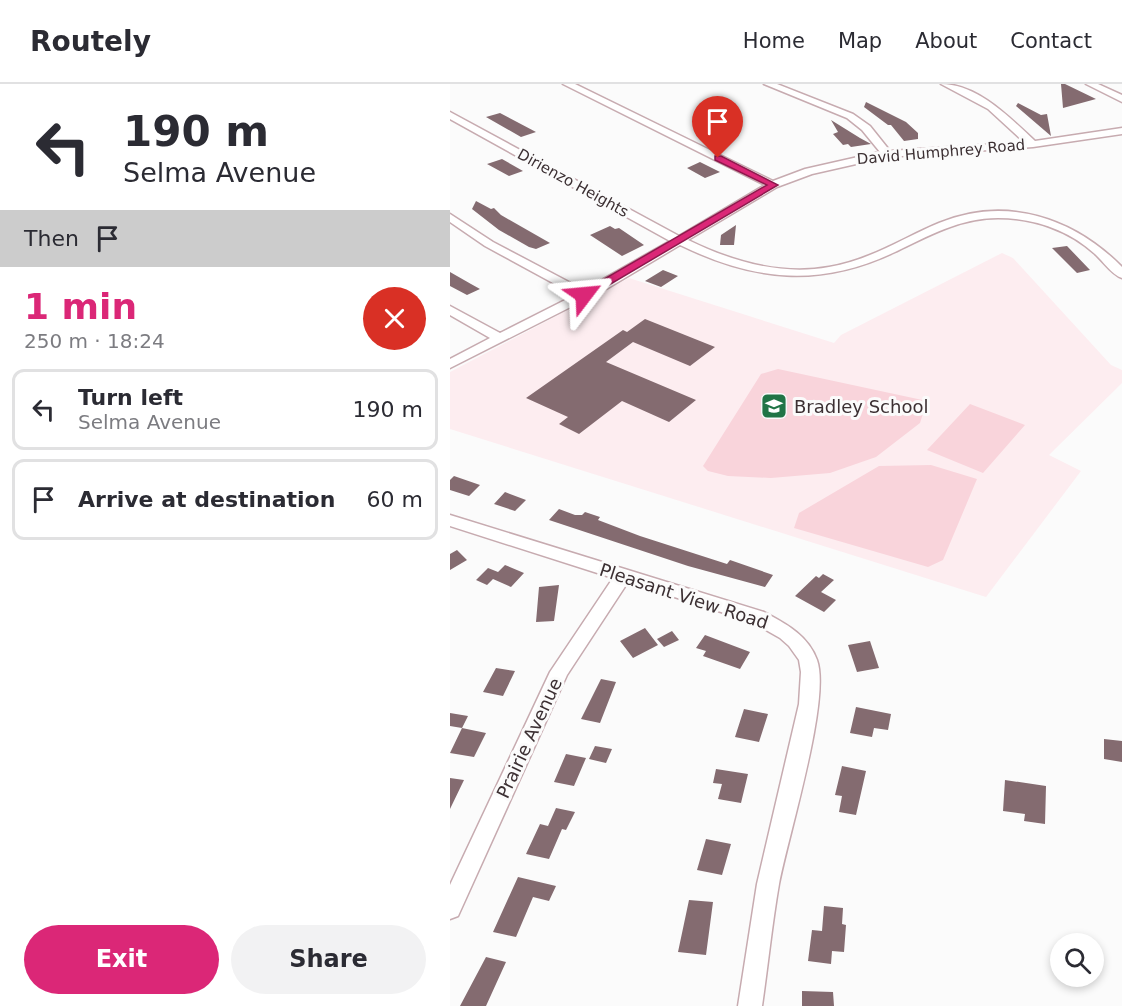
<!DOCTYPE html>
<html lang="en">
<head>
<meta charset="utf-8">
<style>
  :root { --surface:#fff; --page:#f2f2f3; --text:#2b2b33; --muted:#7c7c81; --line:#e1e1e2; --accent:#db2777 }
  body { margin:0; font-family:"DejaVu Sans",sans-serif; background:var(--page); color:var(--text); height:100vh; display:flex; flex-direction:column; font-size:22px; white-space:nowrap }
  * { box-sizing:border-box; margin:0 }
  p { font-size:20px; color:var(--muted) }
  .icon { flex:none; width:33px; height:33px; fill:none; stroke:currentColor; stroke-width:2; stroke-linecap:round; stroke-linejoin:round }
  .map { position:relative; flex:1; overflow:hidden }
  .panel { display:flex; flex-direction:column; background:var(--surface); width:450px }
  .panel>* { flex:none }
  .top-card { background:#fff; color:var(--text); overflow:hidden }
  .tools { position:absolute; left:600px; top:849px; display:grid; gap:12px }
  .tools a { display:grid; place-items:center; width:54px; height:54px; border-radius:50%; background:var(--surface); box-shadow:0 3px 9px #0003; font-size:30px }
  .pin { position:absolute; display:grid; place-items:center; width:51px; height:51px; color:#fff; margin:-62px -26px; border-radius:50% 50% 50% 0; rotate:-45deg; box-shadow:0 0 6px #0007 }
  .pin .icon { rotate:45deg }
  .me { position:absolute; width:66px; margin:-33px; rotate:61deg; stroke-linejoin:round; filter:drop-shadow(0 0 4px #0008) }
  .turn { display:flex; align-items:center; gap:21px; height:126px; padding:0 24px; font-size:27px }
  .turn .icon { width:78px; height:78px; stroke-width:2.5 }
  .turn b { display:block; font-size:42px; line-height:51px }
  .then { display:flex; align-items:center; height:57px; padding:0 24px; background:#0003; gap:12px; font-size:22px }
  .round { display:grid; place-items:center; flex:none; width:63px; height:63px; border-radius:32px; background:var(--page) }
  .overview { display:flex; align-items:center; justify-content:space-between; height:102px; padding:0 24px }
  h1 { font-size:36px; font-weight:800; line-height:45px; color:var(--accent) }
  .cta { display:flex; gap:12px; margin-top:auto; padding:12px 24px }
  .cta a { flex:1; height:69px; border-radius:36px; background:var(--accent); color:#fff; font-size:24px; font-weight:800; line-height:69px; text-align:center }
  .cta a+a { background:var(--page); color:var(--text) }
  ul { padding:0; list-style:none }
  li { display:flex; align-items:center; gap:18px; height:81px; margin:0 12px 9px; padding:0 12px; border:3px solid var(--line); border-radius:12px }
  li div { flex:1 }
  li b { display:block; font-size:22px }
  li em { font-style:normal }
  header { display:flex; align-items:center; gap:36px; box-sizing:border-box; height:84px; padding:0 30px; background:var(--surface); border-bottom:2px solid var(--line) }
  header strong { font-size:28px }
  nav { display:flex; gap:33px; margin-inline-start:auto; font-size:21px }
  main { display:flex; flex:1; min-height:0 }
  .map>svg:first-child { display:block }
</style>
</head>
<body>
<header>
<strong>Routely</strong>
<nav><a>Home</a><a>Map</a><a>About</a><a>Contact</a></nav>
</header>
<main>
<section class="panel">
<div class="top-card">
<div class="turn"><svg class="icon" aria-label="left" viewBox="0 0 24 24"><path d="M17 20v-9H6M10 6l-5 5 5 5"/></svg><div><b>190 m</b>Selma Avenue</div></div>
<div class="then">Then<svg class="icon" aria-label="arrive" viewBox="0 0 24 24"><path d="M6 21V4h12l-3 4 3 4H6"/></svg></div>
</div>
<div class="overview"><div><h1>1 min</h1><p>250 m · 18:24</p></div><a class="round" style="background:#d93025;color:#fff"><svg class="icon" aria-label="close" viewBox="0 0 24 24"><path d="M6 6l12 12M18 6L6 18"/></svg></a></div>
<ul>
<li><svg class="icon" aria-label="left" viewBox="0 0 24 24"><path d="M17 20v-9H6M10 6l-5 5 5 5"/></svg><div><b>Turn left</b><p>Selma Avenue</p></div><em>190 m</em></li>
<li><svg class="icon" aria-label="arrive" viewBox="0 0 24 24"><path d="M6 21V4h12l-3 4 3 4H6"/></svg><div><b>Arrive at destination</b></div><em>60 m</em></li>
</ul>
<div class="cta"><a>Exit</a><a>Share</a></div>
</section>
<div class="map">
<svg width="672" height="922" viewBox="0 0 672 922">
  <rect width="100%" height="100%" fill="#fbfbfb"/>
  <path fill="#fdedf0" d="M552,169L563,174L661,281L672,286V299L599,371L631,387L536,513L0,345V288L179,194L384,259L391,251Z"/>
  <path fill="#f9d4db" d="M328,285L477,317L470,339L426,373L380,389L321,394L278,392L258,387L253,382L311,290Z
    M520,320L575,341L533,389L477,366Z
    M481,381L527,395L493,476L478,483L344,444L349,429L429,382Z"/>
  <path fill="#846b70" d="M611,0H615L646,15L613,24Z
    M416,18L456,38L468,49V55L454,57L441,41H438L414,23Z
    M568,19L591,31L597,30L601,52L566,22Z
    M50,29L86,48L71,53L36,33Z
    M381,36L410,54L421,60L401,63L398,60L393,61L383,50L388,48Z
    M52,75L73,87L59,92L37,80Z
    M250,78L270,88L255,94L237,84Z
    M26,117L41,125L44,124L51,131L100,159L86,165L79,163L49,146L22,125Z
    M286,141L284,161H270L271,151Z
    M160,142L165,145L169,144L194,161L172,172L140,151Z
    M617,162L640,186L627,189L602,164Z
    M213,186L228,192L211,203L195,197Z
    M0,188L21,200L30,205L17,211L0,202Z
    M195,235L265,263L240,282L183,258L156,278L246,316L219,338L172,317L129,350L109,340L118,333L76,314L173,246L177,248Z
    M4,392L30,401L19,412L0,406V396Z
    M55,408L76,416L65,427L44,420Z
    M109,425L125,431H132L135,428L150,433L148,436L190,452L277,480L280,476L323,491L315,503L238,482L99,436Z
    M7,466L17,476L0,486V470Z
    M55,481L74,489L61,503L43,495L37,501L26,496L38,484L48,488Z
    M373,490L384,496L371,508L386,516L374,528L345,512L366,492L369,494Z
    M109,501L104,537L86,538L89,503Z
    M195,544L208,561L183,574L170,557Z
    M222,547L229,556L214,563L207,555Z
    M255,551L300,568L290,585L253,572L256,567L246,564Z
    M420,557L429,584L407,588L398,561Z
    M46,584L65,587L53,612L33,608Z
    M151,595L166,598L150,639L131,635Z
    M406,623L441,630L438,646L424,644L422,653L400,649Z
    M294,625L318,630L309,658L285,653Z
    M0,629L18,632L12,644L0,642Z
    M12,644L36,649L24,673L0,669Z
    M654,655L672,657V678L654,675Z
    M145,662L162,665L156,679L139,675Z
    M116,670L136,674L124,702L104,698Z
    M392,682L416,687L406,731L389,728L392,712L385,711Z
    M266,685L298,690L291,719L268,715L272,700L263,699Z
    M0,694L14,696L0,725Z
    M555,696L596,702L595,740L574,737L575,730L553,727Z
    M106,724L125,728L116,746L112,745L99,775L76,770L90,740L98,742Z
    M256,755L281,760L272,791L247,786Z
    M68,793L106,802L99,817L83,813L66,853L43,848Z
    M239,816L263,818L256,871L228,868Z
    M374,822L393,824L392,840L396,841L394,868L382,867L381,880L358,877L362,846L372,847Z
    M36,873L56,878L36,922H10Z
    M352,907L383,908L384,922H352Z"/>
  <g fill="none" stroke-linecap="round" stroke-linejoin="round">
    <defs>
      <path id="minor" d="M113,0H125L323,97L355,85L430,68L412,46L397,34L314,0H327L403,30L420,42L440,67L574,58L538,25L491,0C528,0 560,34 585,57L672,44V50L583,63L437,73L362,90L327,103L238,156C281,177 331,192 379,183C418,177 453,154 489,139C556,111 624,134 672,183V194C662,191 653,177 645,170C619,146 583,134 548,134C510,134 478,152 445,168C369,204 304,197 230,161L158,204L0,284V275L40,254L0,231V222L50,249L125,211L35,162L0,138V130L43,158L134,206L220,157L0,35V28L229,152L315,101Z
        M636,0H648L672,11V18Z
        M0,431L314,528C336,540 358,551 367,576C381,615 338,752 329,800C322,840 318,881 312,922H288L307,800L349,620L351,588L349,576L339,562L330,554L302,538L178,498L117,591L8,832L0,835V801L100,588L163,494L0,442Z"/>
    </defs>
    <use href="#minor" stroke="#c7abb0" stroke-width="3"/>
    <use href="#minor" fill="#fff" fill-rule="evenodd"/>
  </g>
  <path fill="#db2777" stroke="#8e194d" stroke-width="1.5" d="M265,72H271L328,101L137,214H130V209L317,101L265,76Z"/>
  <defs>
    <symbol id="school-square" viewBox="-11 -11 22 22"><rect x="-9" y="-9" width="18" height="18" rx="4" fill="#217446" stroke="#fbfbfb"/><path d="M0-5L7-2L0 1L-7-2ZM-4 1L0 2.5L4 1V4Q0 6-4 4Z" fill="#fff"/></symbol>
  </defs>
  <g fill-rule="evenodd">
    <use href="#school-square" x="309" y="307" width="30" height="30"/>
  </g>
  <g text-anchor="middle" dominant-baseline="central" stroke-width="6" stroke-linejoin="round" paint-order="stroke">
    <g font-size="15" fill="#3c3033" stroke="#fbfbfb">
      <text transform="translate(491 68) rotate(-5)">David Humphrey Road</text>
      <text transform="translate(123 99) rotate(29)">Dirienzo Heights</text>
    </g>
    <g font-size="18" fill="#3c3033" stroke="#fbfbfb" text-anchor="start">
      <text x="344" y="322">Bradley School</text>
    </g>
    <g font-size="18" fill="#3c3033" stroke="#fbfbfb">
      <text transform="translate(234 512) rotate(18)">Pleasant View Road</text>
      <text transform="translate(79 654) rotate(-65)">Prairie Avenue</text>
    </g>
  </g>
</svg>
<div class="tools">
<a><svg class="icon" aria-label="search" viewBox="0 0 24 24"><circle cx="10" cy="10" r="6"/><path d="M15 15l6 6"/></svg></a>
</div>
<div class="pin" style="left:268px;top:74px;background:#d93025"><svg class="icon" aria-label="arrive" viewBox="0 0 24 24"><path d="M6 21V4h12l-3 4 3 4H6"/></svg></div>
<svg class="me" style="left:134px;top:211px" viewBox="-20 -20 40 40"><path d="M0-17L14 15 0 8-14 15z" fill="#db2777" stroke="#fff" stroke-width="4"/></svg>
</div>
</main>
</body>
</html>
